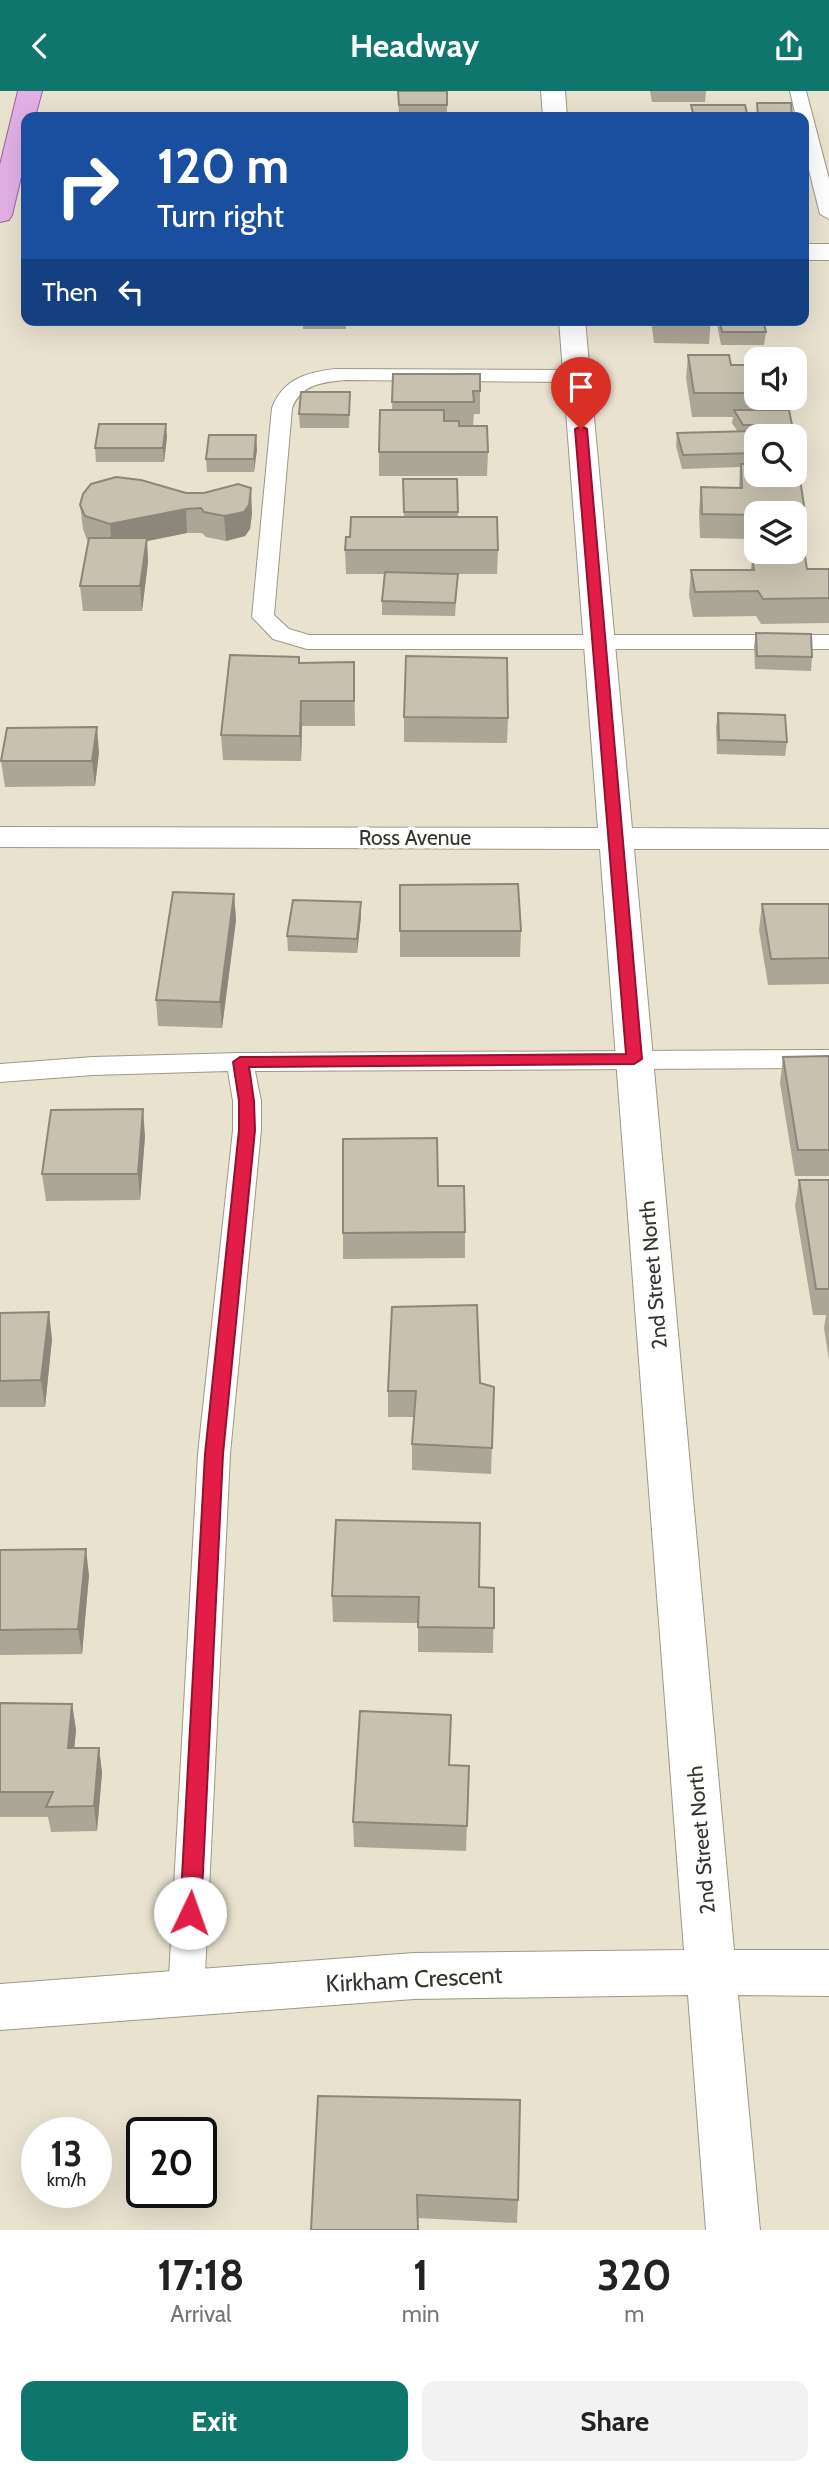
<!DOCTYPE html>
<html lang="en">
<head>
<meta charset="utf-8">
<style>
  :root { --surface:#fff; --page:#f2f2f2; --text:#222; --muted:#767676; --accent:#0f766e }
  body { margin:0; font-family:Cabin,sans-serif; background:var(--page); color:var(--text); height:100vh; display:flex; flex-direction:column; font-size:26px; white-space:nowrap }
  * { box-sizing:border-box; margin:0 }
  p { font-size:23px; color:var(--muted) }
  .icon { flex:none; width:38px; height:38px; fill:none; stroke:currentColor; stroke-width:2; stroke-linecap:round; stroke-linejoin:round }
  .map { position:relative; height:2139px; overflow:hidden }
  .side { display:flex; flex-direction:column; background:var(--surface); flex:1 }
  .side>* { flex:none }
  .top-card { position:absolute; left:21px; top:21px; width:788px; height:214px; border-radius:14px; box-shadow:0 7px 28px #0002; background:#1a4fa0; color:#fff; overflow:hidden }
  .buttons { position:absolute; left:744px; top:256px; display:grid; gap:14px }
  .buttons a { display:grid; place-items:center; width:63px; height:63px; border-radius:14px; background:var(--surface); box-shadow:0 7px 28px #0002; font-size:35px }
  .speed { position:absolute; left:21px; top:2026px; display:flex; gap:14px; font-size:35px; font-weight:700; text-align:center }
  .speed>* { display:grid; place-content:center; width:91px; height:91px; border-radius:50%; background:var(--surface); box-shadow:0 7px 28px #0002; line-height:1 }
  .speed small { font-size:18px; font-weight:400 }
  .speed .limit { border:4px solid #111; border-radius:10px; background:#fff; color:#111 }
  .pin { position:absolute; display:grid; place-items:center; width:60px; height:60px; color:#fff; margin:-72px -30px; border-radius:50% 50% 50% 0; rotate:-45deg; box-shadow:0 0 7px #0007 }
  .pin .icon { rotate:45deg }
  .me { position:absolute; width:77px; margin:-38px; rotate:3deg; stroke-linejoin:round; filter:drop-shadow(0 0 5px #0008) }
  .turn { display:flex; align-items:center; gap:24px; height:147px; padding:0 21px; font-size:32px }
  .turn .icon { width:91px; height:91px; stroke-width:2.5 }
  .turn b { display:block; font-size:49px; line-height:60px }
  .then { display:flex; align-items:center; height:66px; padding:0 21px; background:#0003; gap:14px; font-size:26px }
  .eta { display:flex; justify-content:space-evenly; align-items:center; height:119px; text-align:center }
  .eta b { font-size:42px; font-weight:800; line-height:49px }
  .cta { display:flex; gap:14px; margin-top:auto; padding:14px 21px }
  .cta a { flex:1; height:80px; border-radius:14px; background:var(--accent); color:#fff; font-size:28px; font-weight:800; line-height:80px; text-align:center }
  .cta a+a { background:var(--page); color:var(--text) }
  header { display:flex; justify-content:space-between; align-items:center; height:91px; padding:0 21px; background:var(--accent); color:#fff; font-size:32px; font-weight:800 }
  .map>svg:first-child { display:block }
</style>
</head>
<body>
<header><svg class="icon" aria-label="back" viewBox="0 0 24 24"><path d="M15 5l-7 7 7 7"/></svg>Headway<svg class="icon" aria-label="share" viewBox="0 0 24 24"><path d="M12 15V3M7 8l5-5 5 5M5 13v7h14v-7"/></svg></header>
<div class="map">
<svg width="829" height="2139" viewBox="0 0 829 2139">
  <rect width="100%" height="100%" fill="#e9e2cf"/>
  <g fill="none" stroke-linecap="round" stroke-linejoin="round">
    <defs>
      <path id="service" d="M790,0H806L829,88V128L820,123L803,55V26H796Z
        M336,278L576,279L583,281L586,285L583,289L576,291L346,289C323,291 301,293 292,317L274,524L289,538L309,544H829V558H307L273,548L252,526L272,317C283,288 307,281 336,278Z
        M829,959V977L255,980L261,1010V1039L230,1363L204,1903L199,1915L186,1920L173,1915L168,1903L198,1363L233,1039V1010L228,980L93,984L0,991V973L93,966L240,962Z"/>
      <path id="minor" d="M541,0H565L567,26H543Z
        M803,153H829V169H803Z
        M559,229H585L632,737L829,738V758H634L734,1859H829V1905L738,1904L760,2139H706L688,1904L414,1908L0,1939V1893L414,1862L684,1859L600,758L0,756V736L598,737Z"/>
      <path id="primary" d="M18,0H42L35,26H26V65L12,124L9,129L0,131V74Z"/>
    </defs>
    <use href="#service" stroke="#9e9886" stroke-width="2"/>
    <use href="#minor" stroke="#9e9886" stroke-width="2"/>
    <use href="#primary" stroke="#98629a" stroke-width="2"/>
    <use href="#service" fill="#fff" fill-rule="evenodd"/>
    <use href="#minor" fill="#fff" fill-rule="evenodd"/>
    <use href="#primary" fill="#e2b0e6" fill-rule="evenodd"/>
  </g>
  <path fill="#aca696" d="M398,0H447V26H399Z
    M650,0H706L705,11H652Z
    M303,229H373V235H346V238H303Z
    M651,229H711L709,253L654,252Z
    M717,229H763L766,241L764,254H721L717,233Z
    M688,264L731,274H756V306H776L775,319L792,334L791,345H756V383L804,415L801,440L794,439V422H756V438H753L752,448L700,447L699,420L701,396L739,397L740,376L682,378L676,355L677,342L738,341L732,332L733,326H692L686,287Z
    M393,283H480V323H474L473,335L488,361L487,385H379V361L392,319Z
    M350,301L349,337H300L299,323Z
    M167,346L164,371H96L95,357Z
    M257,358L254,381H207L206,368Z
    M403,388H457L458,426L498,459L497,483H458L455,525L382,524V510L385,483H346L345,459L350,446L404,426Z
    M83,403L252,422L250,438L245,445L226,450L206,446L202,442H187L147,450L148,471L142,520H83L80,495L88,450L87,449L83,438L80,414Z
    M752,466L807,478H829V532L761,533L756,525L693,526L689,504L691,479H751Z
    M756,542L812,566L811,580L755,578L754,555Z
    M354,571L355,635H302L301,670L223,669L221,644L300,572Z
    M718,622L787,651L785,665L717,663L716,636Z
    M404,626L508,627L507,652L404,651Z
    M99,661L95,695L5,696L1,670Z
    M400,794L521,840L520,866H400Z
    M234,803L236,829L222,937L158,935L156,909Z
    M762,813H829V893L768,894L759,839Z
    M361,825L357,862L288,860L287,845Z
    M829,965V1085H795L780,992L783,966Z
    M145,1045L140,1109L46,1110L42,1083Z
    M799,1089H829V1269L824,1237L826,1224H813L795,1115Z
    M438,1095L465,1141V1167L343,1168V1142Z
    M0,1222L52,1248L45,1316H0Z
    M480,1292L494,1296L491,1383L412,1379V1353L414,1326H388V1300Z
    M0,1459L89,1484L82,1563L0,1564Z
    M479,1496L494,1497L493,1562L418,1561V1532L333,1531L332,1505Z
    M0,1612L72,1613L76,1639L74,1657H99L102,1682L97,1740L51,1741L48,1726H0Z
    M449,1674L469,1675L466,1760L354,1756L353,1731Z
    M318,2005L518,2109L517,2132L417,2127Z"/>
  <path fill="#8c877a" d="M166,333L167,346L164,371L163,357Z
    M256,344L257,358L254,381V368Z
    M251,397L252,422L250,438L245,445L226,450L224,425Z
    M186,418L187,442L147,450L148,471L142,520L140,495L112,457L110,433Z
    M301,610L302,635L301,670L300,645Z
    M97,636L99,661L95,695L92,670Z
    M234,803L236,829L222,937L220,911Z
    M361,811V825L357,862V848Z
    M143,1018L145,1045L140,1109L138,1083Z
    M49,1221L52,1248L45,1316L41,1289Z
    M86,1458L89,1484L82,1563L78,1538Z
    M72,1613L76,1639L72,1682L68,1657Z
    M99,1657L102,1682L97,1740L94,1715Z"/>
  <path fill="#c8c1af" stroke="#8c877a" stroke-width="2" d="M398,0H447V14H399Z
    M757,12H791L792,26H758Z
    M691,14H745L748,26H694Z
    M720,229H763L766,241H722Z
    M688,264H729L731,274H756V302H694Z
    M393,283H480V300H473L474,311H392Z
    M301,301H350L349,324L299,323Z
    M380,319H444V330H459V335H487L488,361H379Z
    M734,319H789L792,334H743Z
    M99,333H166L163,357H95Z
    M753,340L756,349V362L683,364L677,342Z
    M209,344H256L254,368H206Z
    M741,373H756V383H794V374H798L804,415L752,414L754,424L702,423L701,396L742,397Z
    M116,386L141,389L186,402H204L238,393L251,397L249,414L244,421L224,425L204,421L201,417L186,418L110,433L85,425L80,414L83,403L91,393Z
    M403,388H457L458,421H404Z
    M351,426H497L498,459H345L346,446H350Z
    M89,447H147L140,495H80Z
    M752,466H805L807,478H829V507L763,508L758,500L695,501L691,479H754Z
    M385,481L458,483L455,512L382,510Z
    M756,542L811,543L812,566L757,565Z
    M230,564L299,566V572L354,571V610H301L300,645L221,644Z
    M406,565L507,567L508,627L404,626Z
    M718,622L785,624L787,651L719,649Z
    M97,636L92,670H1L7,637Z
    M518,793L521,840H400V794Z
    M173,801L234,803L220,911L156,909Z
    M293,809L361,811L357,848L287,845Z
    M762,813H829V867L771,868Z
    M829,965V1059H798L783,966Z
    M143,1018L138,1083H42L51,1019Z
    M437,1047L438,1095H464L465,1141L343,1142V1048Z
    M799,1089H829V1198H816Z
    M477,1214L480,1292L494,1296L492,1357L412,1353L416,1300H388L392,1216Z
    M49,1221L41,1289L0,1290V1222Z
    M336,1429L480,1432L479,1496L494,1497V1537L418,1536L419,1506L332,1505Z
    M86,1458L78,1538L0,1539V1459Z
    M0,1612L72,1613L68,1657H99L94,1715L46,1716L53,1701H0Z
    M360,1620L451,1624L449,1674L469,1675L467,1735L353,1731Z
    M318,2005L520,2009L518,2109L417,2104L418,2139H311Z"/>
  <path fill="#e11d48" stroke="#92132f" stroke-width="2" d="M581,335L587,338L642,968L634,973L249,976L254,1010L255,1039L223,1363L201,1822L198,1829L190,1831L183,1829L180,1822L205,1363L239,1039V1010L233,971L240,966L626,963L575,338Z"/>
  <g text-anchor="middle" dominant-baseline="central" stroke-width="7" stroke-linejoin="round" paint-order="stroke">
    <g font-size="21" fill="#35332b" stroke="#fff">
      <text x="415" y="746">Ross Avenue</text>
      <text transform="translate(653 1184) rotate(-95)">2nd Street North</text>
      <text transform="translate(701 1749) rotate(-95)">2nd Street North</text>
    </g>
    <g font-size="24" fill="#35332b" stroke="#fff">
      <text transform="translate(414 1888) rotate(-3)">Kirkham Crescent</text>
    </g>
  </g>
</svg>
<div class="buttons">
<a><svg class="icon" aria-label="sound" viewBox="0 0 24 24"><path d="M4 9h4l5-4v14l-5-4H4zM17 9q2 3 0 6"/></svg></a>
<a><svg class="icon" aria-label="search" viewBox="0 0 24 24"><circle cx="10" cy="10" r="6"/><path d="M15 15l6 6"/></svg></a>
<a><svg class="icon" aria-label="layers" viewBox="0 0 24 24"><path d="M12 4l9 5-9 5-9-5zM3 14l9 5 9-5"/></svg></a>
</div>
<div class="speed"><div>13<small>km/h</small></div><div class="limit">20</div></div>
<div class="pin" style="left:581px;top:338px;background:#d93025"><svg class="icon" aria-label="arrive" viewBox="0 0 24 24"><path d="M6 21V4h12l-3 4 3 4H6"/></svg></div>
<svg class="me" style="left:190px;top:1822px" viewBox="-20 -20 40 40"><circle r="19" fill="#fff"/><path d="M0-13L10 11 0 6-10 11z" fill="#e11d48"/></svg>
<div class="top-card">
<div class="turn"><svg class="icon" aria-label="right" viewBox="0 0 24 24"><path d="M7 20v-9h11M14 6l5 5-5 5"/></svg><div><b>120 m</b>Turn right</div></div>
<div class="then">Then<svg class="icon" aria-label="left" viewBox="0 0 24 24"><path d="M17 20v-9H6M10 6l-5 5 5 5"/></svg></div>
</div>
</div>
<section class="side">
<div class="eta">
<div><b>17:18</b><p>Arrival</p></div>
<div><b>1</b><p>min</p></div>
<div><b>320</b><p>m</p></div>
</div>
<div class="cta"><a>Exit</a><a>Share</a></div>
</section>
</body>
</html>
